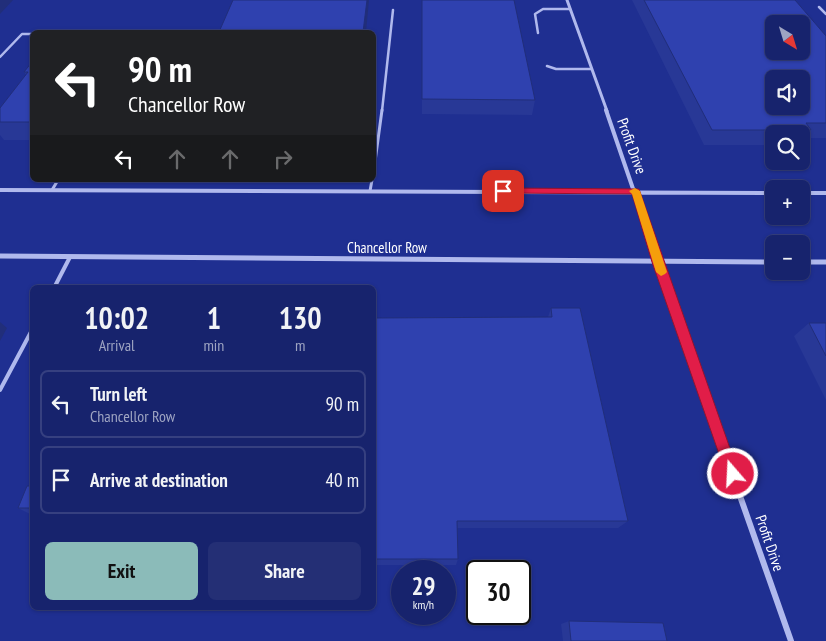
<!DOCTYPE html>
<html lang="en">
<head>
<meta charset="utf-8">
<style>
  :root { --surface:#17236d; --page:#242f75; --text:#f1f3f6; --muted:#9ea4c2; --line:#364080; --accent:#8bbbb9 }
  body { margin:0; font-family:"PT Sans Narrow",sans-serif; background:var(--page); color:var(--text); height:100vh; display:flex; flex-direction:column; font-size:19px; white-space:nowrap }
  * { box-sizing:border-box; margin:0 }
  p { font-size:16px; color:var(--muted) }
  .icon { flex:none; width:28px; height:28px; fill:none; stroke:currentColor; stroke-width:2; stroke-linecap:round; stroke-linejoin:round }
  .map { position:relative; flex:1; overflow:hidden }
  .panel { position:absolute; left:30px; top:285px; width:346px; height:325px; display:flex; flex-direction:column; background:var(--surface); border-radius:8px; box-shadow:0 1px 4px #0004,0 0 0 1px var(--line) }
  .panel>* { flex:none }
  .top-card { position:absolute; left:30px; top:30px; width:346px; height:152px; border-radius:8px; box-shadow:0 1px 4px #0004,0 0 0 1px var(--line); background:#202124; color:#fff; overflow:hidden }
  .needle { width:32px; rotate:142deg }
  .fabs { position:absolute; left:765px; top:15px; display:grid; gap:10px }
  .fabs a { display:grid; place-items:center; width:45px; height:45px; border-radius:8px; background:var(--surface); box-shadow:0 1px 4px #0004,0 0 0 1px var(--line); font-size:25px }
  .speed { position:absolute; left:391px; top:560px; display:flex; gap:10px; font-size:25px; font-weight:700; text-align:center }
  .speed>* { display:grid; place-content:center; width:65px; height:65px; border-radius:50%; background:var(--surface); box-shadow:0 1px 4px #0004,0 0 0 1px var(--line); line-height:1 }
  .speed small { font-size:12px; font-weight:400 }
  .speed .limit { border:2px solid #111; border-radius:8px; background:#fff; color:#111 }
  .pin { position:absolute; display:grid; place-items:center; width:42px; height:42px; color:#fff; margin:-21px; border-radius:10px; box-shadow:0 2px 8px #0006 }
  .me { position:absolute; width:55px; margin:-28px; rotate:341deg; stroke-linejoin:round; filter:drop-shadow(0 0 4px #0008) }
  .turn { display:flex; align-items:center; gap:18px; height:105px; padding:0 15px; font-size:22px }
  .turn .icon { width:65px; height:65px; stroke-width:2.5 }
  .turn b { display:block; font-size:35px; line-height:42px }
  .lanes { display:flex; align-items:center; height:48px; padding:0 15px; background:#0003; justify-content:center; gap:25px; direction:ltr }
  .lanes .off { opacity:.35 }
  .eta { display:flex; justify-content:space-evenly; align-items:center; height:85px; text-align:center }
  .eta b { font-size:30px; font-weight:700; line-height:35px }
  .primary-button { display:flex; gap:10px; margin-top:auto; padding:10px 15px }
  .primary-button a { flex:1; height:58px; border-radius:8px; background:var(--accent); color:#111; font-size:20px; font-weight:700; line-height:58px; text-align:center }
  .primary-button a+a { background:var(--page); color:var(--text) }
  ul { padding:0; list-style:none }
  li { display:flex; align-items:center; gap:15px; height:68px; margin:0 10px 8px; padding:0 5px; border:2px solid var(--line); border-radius:8px }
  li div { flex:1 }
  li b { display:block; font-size:19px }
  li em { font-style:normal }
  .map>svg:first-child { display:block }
</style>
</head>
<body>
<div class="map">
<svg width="826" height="641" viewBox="0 0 826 641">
  <rect width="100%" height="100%" fill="#1f2f91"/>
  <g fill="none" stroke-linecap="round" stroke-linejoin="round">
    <path stroke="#b0b9ed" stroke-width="2.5" d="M819,7L826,14
      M538,33L535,14L543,9H570
      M0,57L22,34H32
      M547,66L556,69H591
      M382,111L393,10"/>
    <path stroke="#b0b9ed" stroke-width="3" d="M374,169L382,110
      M52,190L58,180
      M370,191L372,180"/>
    <path stroke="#b0b9ed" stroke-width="4" d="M54,288L70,257
      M0,390L32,330"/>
    <path stroke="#b0b9ed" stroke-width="3" d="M567,0L607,111"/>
    <path stroke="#b0b9ed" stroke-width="4" d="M606,110L654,250
      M0,190L774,193
      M801,193H826"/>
    <path stroke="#b0b9ed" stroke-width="5" d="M653,248L715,423
      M0,256L774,262
      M801,262H826"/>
    <path stroke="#b0b9ed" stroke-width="6" d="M714,422L791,641"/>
  </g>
  <path fill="#283896" d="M422,0L535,100L532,115L422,114Z
    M632,0H795L826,36V138H805L801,144V134H774V145H704Z
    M32,62V140H4L0,135V108L26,75L24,72Z
    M551,308L628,521L618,528H457L458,559L456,565H374V318L548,317Z
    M809,323H826V400L794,336Z
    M32,486V515L18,508Z
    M569,621L667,641H563L561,624Z"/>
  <path fill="#212e7a" d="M0,0H13L0,14Z
    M367,0H369L366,32H363Z
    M0,322L7,328L0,341Z"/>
  <path fill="#2f41af" stroke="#212e7a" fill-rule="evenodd" d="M233,0H367L363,32H219Z
    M422,0H514L535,100L422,99Z
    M644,0H795L826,36V123H806L811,130H712ZM774,24H801V51H774ZM774,79H801V106H774Z
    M32,62V122H0V108L28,72H24Z
    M551,308H580L628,521H457L458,559H374V318L552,317Z
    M809,323H826V356Z
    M27,486H32V508H18Z
    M569,621L663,623L667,641H571Z"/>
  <path fill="#e11d48" stroke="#92132f" d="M503,188L639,189L739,474L737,479L733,481L728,479L726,474L652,262L632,194L499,193L498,191Z"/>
  <path fill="#f59e0b" d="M635,188L640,191L667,272L665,274L661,276L656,272L632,194L629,191Z"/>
  <g text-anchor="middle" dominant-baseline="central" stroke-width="5" stroke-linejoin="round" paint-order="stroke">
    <g font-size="15" fill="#fff" stroke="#1f2f91">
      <text transform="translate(632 146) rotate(70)">Profit Drive</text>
      <text x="387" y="247">Chancellor Row</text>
      <text transform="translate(770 543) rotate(71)">Profit Drive</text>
    </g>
  </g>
</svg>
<div class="fabs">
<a><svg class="needle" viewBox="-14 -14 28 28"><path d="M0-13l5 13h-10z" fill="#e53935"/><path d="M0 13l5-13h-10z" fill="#9ea4c2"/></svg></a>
<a><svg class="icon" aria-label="sound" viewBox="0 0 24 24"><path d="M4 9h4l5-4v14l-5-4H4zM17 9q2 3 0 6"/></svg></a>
<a><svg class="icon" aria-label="search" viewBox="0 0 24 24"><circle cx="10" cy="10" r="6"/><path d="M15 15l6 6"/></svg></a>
<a>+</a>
<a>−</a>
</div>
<div class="speed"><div>29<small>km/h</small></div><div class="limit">30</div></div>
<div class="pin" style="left:503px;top:191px;background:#d93025"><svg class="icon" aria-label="arrive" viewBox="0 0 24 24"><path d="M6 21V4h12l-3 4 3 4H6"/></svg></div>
<svg class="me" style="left:733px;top:474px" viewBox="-20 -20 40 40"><circle r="17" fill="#e11d48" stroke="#fff" stroke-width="3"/><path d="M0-11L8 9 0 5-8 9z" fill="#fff"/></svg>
<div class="top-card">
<div class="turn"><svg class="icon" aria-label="left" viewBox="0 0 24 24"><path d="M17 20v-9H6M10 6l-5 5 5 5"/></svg><div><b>90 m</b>Chancellor Row</div></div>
<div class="lanes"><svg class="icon" aria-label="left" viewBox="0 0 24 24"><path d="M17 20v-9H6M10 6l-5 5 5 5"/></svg><svg class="icon off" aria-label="ahead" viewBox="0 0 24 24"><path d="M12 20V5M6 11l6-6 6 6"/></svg><svg class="icon off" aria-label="ahead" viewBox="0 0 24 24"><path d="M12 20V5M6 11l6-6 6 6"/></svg><svg class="icon off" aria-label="right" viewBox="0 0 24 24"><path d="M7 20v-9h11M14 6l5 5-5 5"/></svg></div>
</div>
<section class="panel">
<div class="eta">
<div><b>10:02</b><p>Arrival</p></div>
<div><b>1</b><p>min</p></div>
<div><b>130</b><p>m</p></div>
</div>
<ul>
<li><svg class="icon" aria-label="left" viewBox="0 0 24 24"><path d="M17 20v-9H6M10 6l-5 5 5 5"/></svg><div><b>Turn left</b><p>Chancellor Row</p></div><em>90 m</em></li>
<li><svg class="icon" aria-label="arrive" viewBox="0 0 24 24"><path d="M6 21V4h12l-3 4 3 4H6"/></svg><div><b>Arrive at destination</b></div><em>40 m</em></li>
</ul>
<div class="primary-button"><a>Exit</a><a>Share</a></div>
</section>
</div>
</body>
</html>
